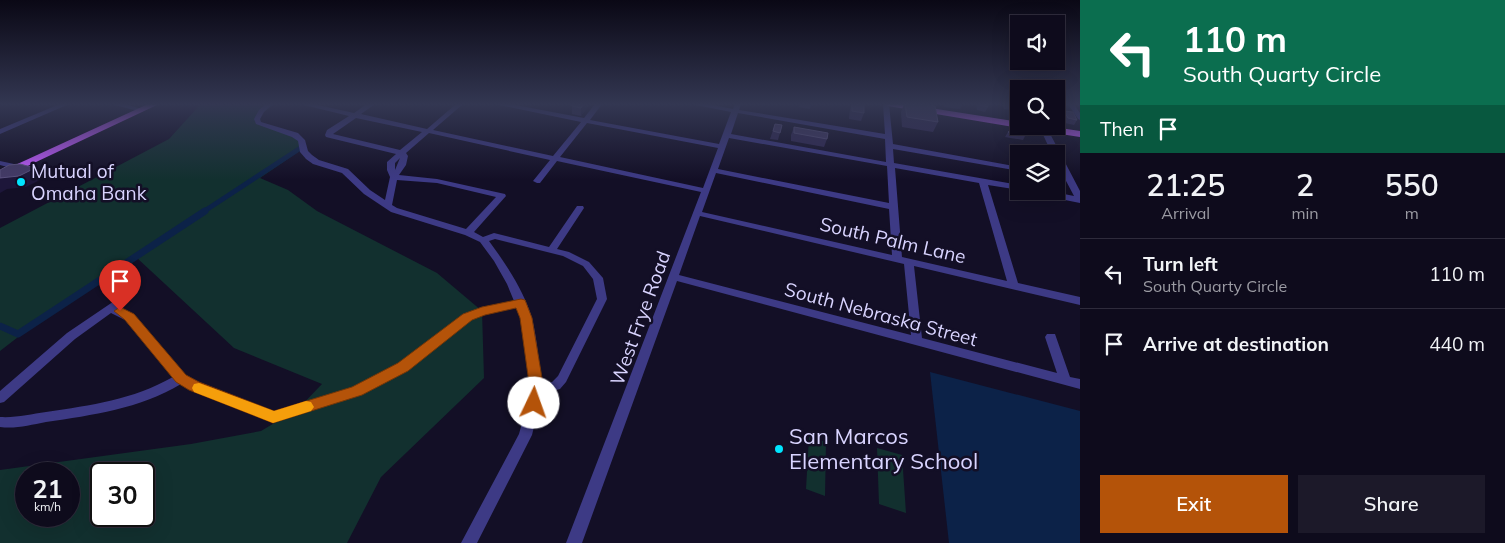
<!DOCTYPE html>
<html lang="en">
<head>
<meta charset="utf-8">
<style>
  :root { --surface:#0e0b1c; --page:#1c1929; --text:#f1f3f6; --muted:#9b9ba3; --line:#2e2b3b; --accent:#b45309 }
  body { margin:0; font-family:Mulish,sans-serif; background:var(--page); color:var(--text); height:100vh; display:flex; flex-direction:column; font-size:19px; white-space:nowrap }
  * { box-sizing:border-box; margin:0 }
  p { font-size:16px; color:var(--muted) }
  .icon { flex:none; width:28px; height:28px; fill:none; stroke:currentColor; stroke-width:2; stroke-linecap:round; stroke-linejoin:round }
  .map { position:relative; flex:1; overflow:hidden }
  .drawer { display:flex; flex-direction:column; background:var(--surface); width:425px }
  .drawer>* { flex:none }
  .top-card { background:#0b6e4f; color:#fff; overflow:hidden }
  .fabs { position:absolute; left:1010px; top:15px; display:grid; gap:10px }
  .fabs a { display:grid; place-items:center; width:55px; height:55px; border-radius:0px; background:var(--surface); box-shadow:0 5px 20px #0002,0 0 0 1px var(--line); font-size:25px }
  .speed { position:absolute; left:15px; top:462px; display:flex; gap:10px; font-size:25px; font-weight:700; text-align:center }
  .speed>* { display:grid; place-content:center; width:65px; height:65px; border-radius:50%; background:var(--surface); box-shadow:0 5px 20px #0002,0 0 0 1px var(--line); line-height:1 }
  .speed small { font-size:12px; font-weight:400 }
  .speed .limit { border:2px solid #111; border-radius:8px; background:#fff; color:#111 }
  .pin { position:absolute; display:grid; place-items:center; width:42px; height:42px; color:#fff; margin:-51px -21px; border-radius:50% 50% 50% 0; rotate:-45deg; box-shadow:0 0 5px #0007 }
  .pin .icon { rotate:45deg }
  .me { position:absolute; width:55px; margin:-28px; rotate:3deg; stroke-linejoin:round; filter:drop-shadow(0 0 4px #0008) }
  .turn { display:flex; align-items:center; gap:18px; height:105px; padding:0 20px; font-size:22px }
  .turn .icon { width:65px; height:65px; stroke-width:2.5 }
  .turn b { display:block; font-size:35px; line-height:42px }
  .then { display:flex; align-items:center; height:48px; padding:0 20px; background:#0003; gap:10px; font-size:19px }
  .eta { display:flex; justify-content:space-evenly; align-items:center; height:85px; text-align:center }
  .eta b { font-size:30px; font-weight:600; line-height:35px }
  .primary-button { display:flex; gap:10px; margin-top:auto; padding:10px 20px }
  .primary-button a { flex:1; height:58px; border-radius:0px; background:var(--accent); color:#fff; font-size:20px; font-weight:600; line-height:58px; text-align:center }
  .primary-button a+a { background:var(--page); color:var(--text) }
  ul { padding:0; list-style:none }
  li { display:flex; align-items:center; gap:15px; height:70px; padding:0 20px; border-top:1px solid var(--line) }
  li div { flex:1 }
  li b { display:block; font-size:19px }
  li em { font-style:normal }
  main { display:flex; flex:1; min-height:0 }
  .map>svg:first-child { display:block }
</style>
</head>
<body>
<main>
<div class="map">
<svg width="1080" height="543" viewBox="0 0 1080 543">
  <rect width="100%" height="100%" fill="#130f26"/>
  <path fill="#12302f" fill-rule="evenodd" d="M195,104H275L261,114L260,122L295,135L304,148L260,178L288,190L317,211L437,273L482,311L484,378L381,477L347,543H0V470L191,444L261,431L298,409L322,384L234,348L137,258L22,334L0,351V228L169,139L199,106ZM26,474H69V516H26ZM101,474H144V516H101Z
    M809,437L826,442L825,496L806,489Z
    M877,448L902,455L906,513L879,504Z"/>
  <path fill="#0c2248" d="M930,372L1080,411V543H949Z"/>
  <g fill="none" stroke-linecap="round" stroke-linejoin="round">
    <path stroke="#0c2248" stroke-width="5" d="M203,212L299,149"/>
    <path stroke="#0c2248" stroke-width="7" d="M0,326L18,334L205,211"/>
    <path fill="#3d3a85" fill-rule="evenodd" d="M60,104H69L0,134V129Z
      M111,104H125L145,110L142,112Z
      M266,104H273L264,112L260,119L261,122L298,133L305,140L308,151L312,155L319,160L348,169L370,190L385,200L390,177L387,170V162L396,154L326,137L325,135L327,130L349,116L300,104H313L354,113L367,104H375L361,114L427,129L456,104H463L433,130L553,156L581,122L495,104H510L584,118L595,104H602L590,120L719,144L731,112L691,104H707L733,109L735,104H741L739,110L885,134L883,104H889L893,144L1019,167V171L893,149L894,163L1019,185V190L988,185L1018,283L1080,297V305L914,266L922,338L1057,373L1045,337L1047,334H1055L1070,377L1080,379V389L677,281L582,543H566L701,192L557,161L540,183H537L533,181L550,160L429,133L406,153L408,156L406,165L399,175L437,179L505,194L506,196L474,232L483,237L494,233L549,247L577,206H583L584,208L557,249L569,252L589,262L603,278L607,299L566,382L560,389L542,394L532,435L477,543H461L519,434L531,390L521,318L516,308L484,314L471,320L407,370L361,395L273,422L190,389L181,384C139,409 93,415 46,422C30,425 16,429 0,427V417C16,418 31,414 46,412C92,405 132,400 173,377L125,320L111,313L75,339L4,402L0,403V391L67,333L129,291L133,293L134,295L119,307L133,314L185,375L198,383L273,412L353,387L399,364L463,314L482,307L514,301L507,284L494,261L480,242L465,235L391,212L364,194L342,173L313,164L306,159L300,152L298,141L292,137L256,124L254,119L259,110ZM738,113L885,139L886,162L731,134ZM356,118L422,132L400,150L333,134ZM587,123L718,148L703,188L560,157ZM729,138L887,166L889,203L718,169ZM400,158L395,170V163ZM895,168L979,183L1007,281L902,257ZM716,173L889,209L892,255L702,212ZM397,180L437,183L496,197L466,229L397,208L392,205ZM700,216L904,264L911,335L679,275ZM495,239L563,256L583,266L593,279L597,299L558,376L552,382L542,384C539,363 537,339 532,318C524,291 506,264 489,241Z
      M1068,104H1074L1080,113V120L1078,119Z
      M1039,126H1046L1080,191V203L1035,194L1031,191H1049L1074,196L1056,162V154H1052Z
      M0,161L14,164L15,166L11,168L0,165Z"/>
    <path fill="#c25bff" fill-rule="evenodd" d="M148,104H159L0,179V172Z
      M884,104H905L1019,122V126H1023L1019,128L888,106Z
      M1024,126H1047L1080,131V137L1028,129Z"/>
  </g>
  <path fill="#312854" d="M573,104H589L588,106L581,116L572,114V106Z
    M800,104H811L810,109L799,107Z
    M852,104H864V113L861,121L849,119L850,109Z
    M904,104H922L938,122L933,132L902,127L901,112Z
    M943,104H962L960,109L944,107Z
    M976,104H987L988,107L985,112L977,110Z
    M1002,104H1014V105L1012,110L1004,109Z
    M1064,111L1077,120L1074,125L1065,123L1061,116Z
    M775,124L782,125L778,140L770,139Z
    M794,127L827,139L824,147L791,141V135Z
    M1008,132L1026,134L1023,140L1005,137Z"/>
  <path fill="#1d163a" d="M584,104H589L588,106L581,116V108Z
    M35,168L42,179L26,187L7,189L0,193V178Z"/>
  <path fill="#433a66" stroke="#5a527e" d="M573,104H584L581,108L572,106Z
    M852,104H864V113L852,111Z
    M905,104H922L935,106L938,122L907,117Z
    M980,104H987L988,107L980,105Z
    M1064,111L1073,112L1077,120L1068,118Z
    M775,124L782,125L780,133L773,131Z
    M794,127L828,133L827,139L794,133Z
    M1023,128L1026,134L1008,132Z
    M20,164L35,168L19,176L0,178V170L9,165Z"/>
  <linearGradient id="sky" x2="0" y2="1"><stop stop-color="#0a0815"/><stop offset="0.58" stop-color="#333752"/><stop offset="1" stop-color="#333752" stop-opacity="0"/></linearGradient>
  <rect width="1080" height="180" fill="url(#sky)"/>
  <path fill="#b45309" stroke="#753606" d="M521,299L525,300L532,318L544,390L539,407L534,409L529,407L527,403L530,390L520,318L516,308L485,315L472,320L408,371L362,395L273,423L189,390L176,382L125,320L114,311L120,307L134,314L186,375L199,382L274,411L352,387L398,363L463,314L482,307Z"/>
  <path fill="#f59e0b" d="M199,383L274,411L306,401L311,402L314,407L311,411L273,423L194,392L192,388L194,384Z"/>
  <g fill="#00e5ff" stroke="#130f26" stroke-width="2">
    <circle cx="21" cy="182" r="5"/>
    <circle cx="779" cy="449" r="5"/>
  </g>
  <g text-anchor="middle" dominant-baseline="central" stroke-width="5" stroke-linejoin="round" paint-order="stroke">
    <g font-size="19" fill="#d9d4ff" stroke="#130f26" text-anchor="start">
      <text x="31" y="171">Mutual of<tspan x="31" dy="22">Omaha Bank</tspan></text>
    </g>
    <g font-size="19" fill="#d9d4ff" stroke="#130f26">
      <text transform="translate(893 240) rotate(13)">South Palm Lane</text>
      <text transform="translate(881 314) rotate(15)">South Nebraska Street</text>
      <text transform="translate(640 318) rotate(-70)">West Frye Road</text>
    </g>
    <g font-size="22" fill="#d9d4ff" stroke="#130f26" text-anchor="start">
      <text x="789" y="436">San Marcos<tspan x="789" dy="25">Elementary School</tspan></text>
    </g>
  </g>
</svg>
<div class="fabs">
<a><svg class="icon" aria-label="sound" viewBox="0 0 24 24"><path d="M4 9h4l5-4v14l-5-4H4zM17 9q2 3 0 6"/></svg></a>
<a><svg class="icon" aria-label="search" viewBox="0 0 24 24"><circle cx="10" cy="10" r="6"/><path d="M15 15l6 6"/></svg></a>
<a><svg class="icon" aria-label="layers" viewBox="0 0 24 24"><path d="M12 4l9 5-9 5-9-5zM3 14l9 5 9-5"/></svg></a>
</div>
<div class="speed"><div>21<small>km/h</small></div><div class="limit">30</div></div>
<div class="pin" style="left:120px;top:311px;background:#d93025"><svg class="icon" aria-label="arrive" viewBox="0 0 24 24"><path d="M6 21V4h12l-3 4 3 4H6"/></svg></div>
<svg class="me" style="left:534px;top:403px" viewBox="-20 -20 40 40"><circle r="19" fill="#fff"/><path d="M0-13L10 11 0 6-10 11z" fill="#b45309"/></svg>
</div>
<section class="drawer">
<div class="top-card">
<div class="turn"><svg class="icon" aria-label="left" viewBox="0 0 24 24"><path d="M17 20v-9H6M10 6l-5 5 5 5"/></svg><div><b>110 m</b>South Quarty Circle</div></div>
<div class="then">Then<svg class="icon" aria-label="arrive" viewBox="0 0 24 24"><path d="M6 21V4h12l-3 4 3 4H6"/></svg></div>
</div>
<div class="eta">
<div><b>21:25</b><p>Arrival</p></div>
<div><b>2</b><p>min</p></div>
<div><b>550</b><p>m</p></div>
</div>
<ul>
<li><svg class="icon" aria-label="left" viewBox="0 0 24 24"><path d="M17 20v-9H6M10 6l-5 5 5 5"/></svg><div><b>Turn left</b><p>South Quarty Circle</p></div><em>110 m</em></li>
<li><svg class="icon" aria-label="arrive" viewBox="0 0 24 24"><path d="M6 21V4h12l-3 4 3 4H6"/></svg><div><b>Arrive at destination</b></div><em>440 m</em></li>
</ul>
<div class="primary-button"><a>Exit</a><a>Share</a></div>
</section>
</main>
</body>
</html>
